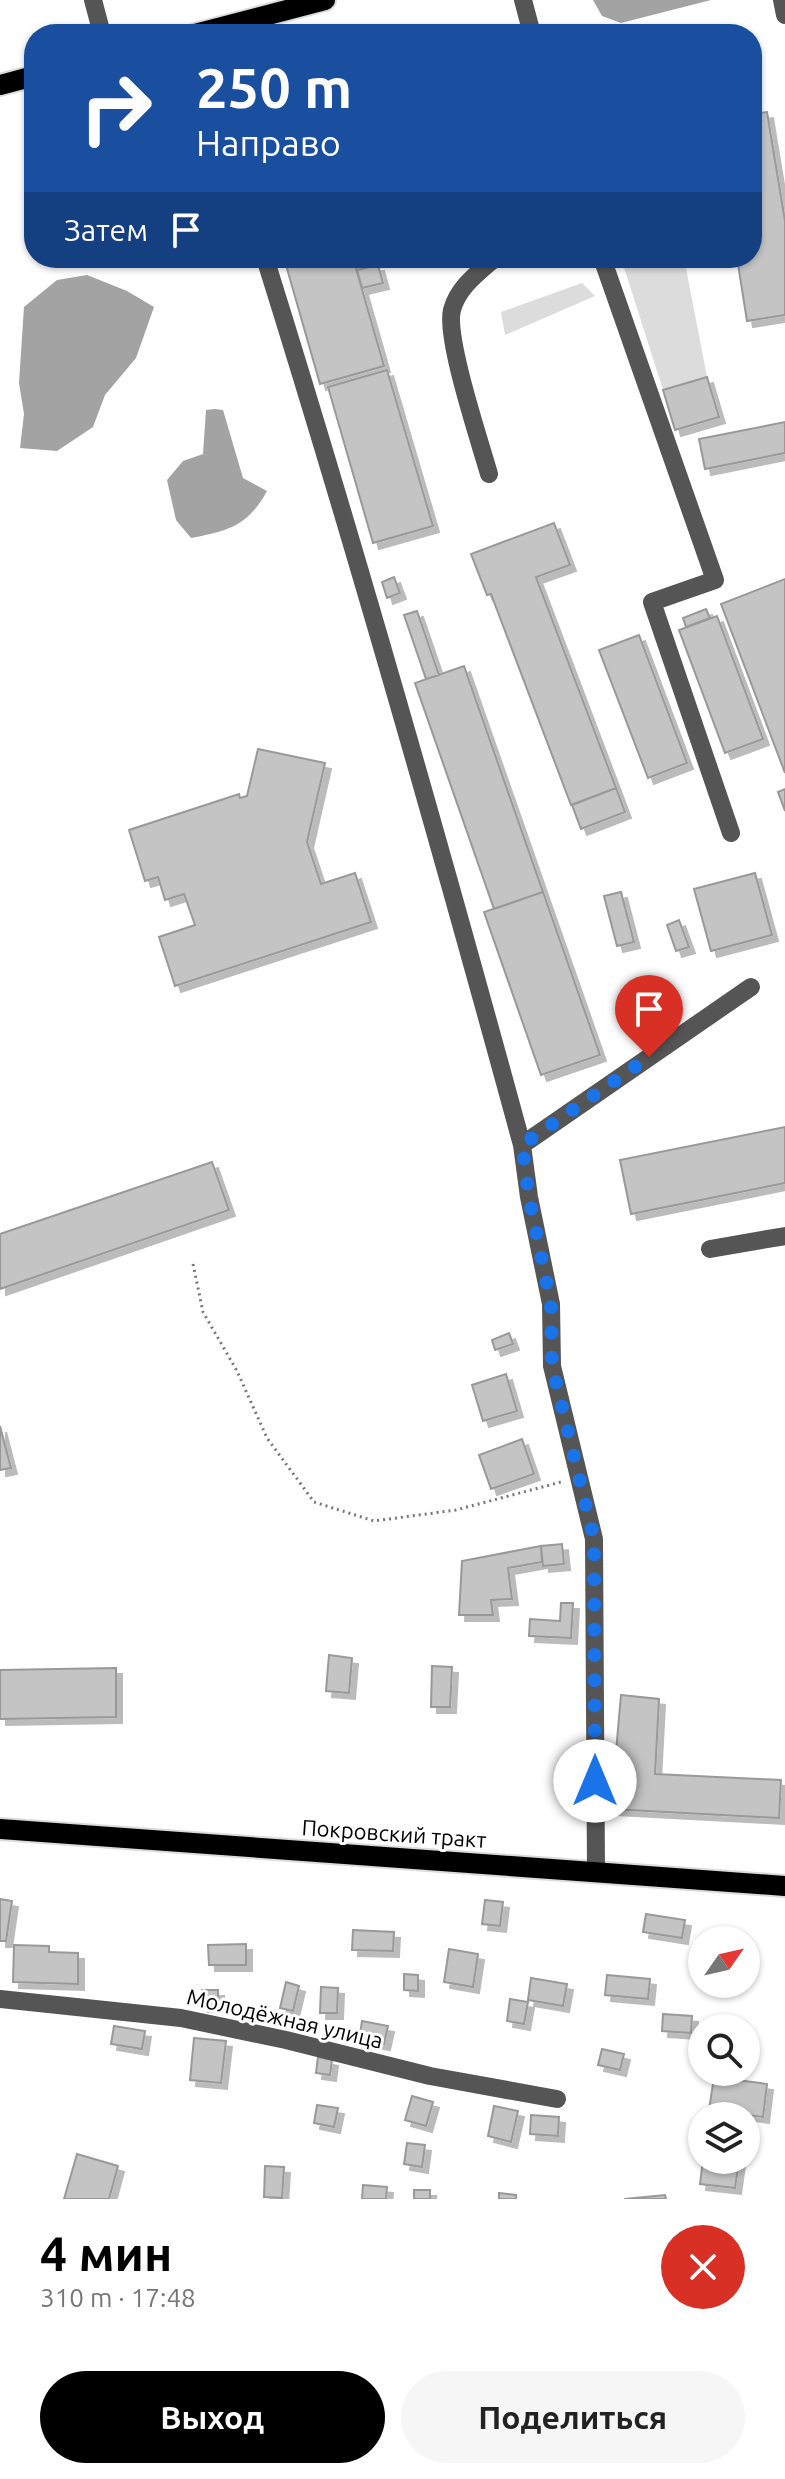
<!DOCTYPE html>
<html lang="ru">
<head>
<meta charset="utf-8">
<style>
  :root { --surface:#fff; --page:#f6f6f6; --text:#222; --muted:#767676; --accent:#000 }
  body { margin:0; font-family:Ubuntu,sans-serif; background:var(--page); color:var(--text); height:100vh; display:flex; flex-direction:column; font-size:30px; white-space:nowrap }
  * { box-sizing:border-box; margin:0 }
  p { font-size:26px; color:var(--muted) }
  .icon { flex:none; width:44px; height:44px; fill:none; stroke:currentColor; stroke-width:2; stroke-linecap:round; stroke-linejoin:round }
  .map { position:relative; height:2199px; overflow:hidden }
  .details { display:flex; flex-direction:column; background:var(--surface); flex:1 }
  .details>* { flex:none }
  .hud { position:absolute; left:24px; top:24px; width:738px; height:244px; border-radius:32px; box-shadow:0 2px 6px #0004; background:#1a4fa0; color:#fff; overflow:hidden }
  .needle { width:52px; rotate:56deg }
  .fabs { position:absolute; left:688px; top:1926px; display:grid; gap:16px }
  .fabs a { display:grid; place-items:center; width:72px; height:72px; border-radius:50%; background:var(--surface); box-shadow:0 2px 6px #0004; font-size:40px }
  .pin { position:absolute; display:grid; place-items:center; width:68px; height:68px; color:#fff; margin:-82px -34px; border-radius:50% 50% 50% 0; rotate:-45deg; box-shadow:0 0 8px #0007 }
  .pin .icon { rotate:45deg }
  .me { position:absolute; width:88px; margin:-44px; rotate:0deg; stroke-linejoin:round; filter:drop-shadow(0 0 6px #0008) }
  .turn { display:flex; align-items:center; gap:28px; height:168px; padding:0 40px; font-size:36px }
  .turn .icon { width:104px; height:104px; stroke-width:2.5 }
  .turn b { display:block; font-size:56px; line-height:68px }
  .then { display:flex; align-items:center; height:76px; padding:0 40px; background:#0003; gap:16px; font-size:30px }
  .round { display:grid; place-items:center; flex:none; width:84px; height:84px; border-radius:42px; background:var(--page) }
  .head { display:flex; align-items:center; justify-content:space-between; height:136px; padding:0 40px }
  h1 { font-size:48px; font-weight:600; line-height:60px; color:var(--accent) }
  .primary-button { display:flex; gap:16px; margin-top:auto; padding:16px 40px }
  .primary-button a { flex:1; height:92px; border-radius:48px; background:var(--accent); color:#fff; font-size:32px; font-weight:600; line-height:92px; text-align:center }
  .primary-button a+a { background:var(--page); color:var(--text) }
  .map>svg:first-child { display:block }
</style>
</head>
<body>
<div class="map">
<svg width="785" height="2199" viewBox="0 0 785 2199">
  <defs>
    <filter id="shadow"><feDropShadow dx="6" dy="6" stdDeviation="0" flood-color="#0004"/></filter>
  </defs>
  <rect width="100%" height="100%" fill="#fff"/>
  <path fill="#dcdcdc" d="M621,258H684L707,377L663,390Z
    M582,283L595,296L505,335L501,312Z"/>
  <path fill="#a3a3a3" d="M593,0H711L621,23L602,16Z
    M87,275L127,291L154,307L136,358L105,395L93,427L57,451L20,448L24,414L19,383L24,307L57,280Z
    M215,409L223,410L243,478L267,491C248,526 228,531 191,538L176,520L167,480L183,461L203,454L206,410Z"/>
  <path fill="#c4c4c4" stroke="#999" stroke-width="2" filter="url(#shadow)" d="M767,112L785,221V315L747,321L737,258H752V114Z
    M284,258H353L384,366L320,384Z
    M378,265L383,283L362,288L357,270Z
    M387,370L433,526L373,543L328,387Z
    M707,377L719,417L675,430L663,390Z
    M785,422V453L705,469L699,439Z
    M554,523L570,565L536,577L616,788L571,805L491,594L487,595L471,554Z
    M394,577L400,593L387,598L382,582Z
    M785,579V773L721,604Z
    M706,609L710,618L686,627L683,618Z
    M417,611L439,675L426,679L404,615Z
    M717,616L763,739L725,753L679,630Z
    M639,635L687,763L648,778L599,650Z
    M464,666L543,892L494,909L415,683Z
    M258,749L325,763L307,842L321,884L355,873L371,922L175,986L159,937L195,925L184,894L165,900L158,877L145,881L129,830L239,794L240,798L247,796Z
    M616,788L625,812L581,829L572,805Z
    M785,789V811L778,792Z
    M755,873L772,935L711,951L694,889Z
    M543,892L600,1055L541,1075L484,912Z
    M621,892L634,942L617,946L604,896Z
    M679,920L689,947L676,951L667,925Z
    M785,1127V1183L631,1214L620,1160Z
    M212,1162L229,1210L0,1289V1234Z
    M509,1333L513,1344L495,1350L492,1340Z
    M506,1374L517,1411L483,1421L472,1385Z
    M0,1426L11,1468L0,1470Z
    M522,1439L534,1474L491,1489L479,1455Z
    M562,1544L564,1564L543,1566L541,1546Z
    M541,1546L542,1562L508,1568L512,1599L491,1600L493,1615H459L462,1561Z
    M561,1603H573L571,1638L529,1636L530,1619L560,1621Z
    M329,1655L352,1658L349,1693L326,1691Z
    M432,1666L452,1667L450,1707H431Z
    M116,1668V1717L0,1719V1670Z
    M621,1695L659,1699L655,1774L781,1780L779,1818L611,1809Z
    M0,1899L12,1901L6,1941H0Z
    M485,1900L503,1902L500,1926L482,1924Z
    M646,1914L685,1920L682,1938L643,1932Z
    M353,1930L394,1932L393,1951L352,1950Z
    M246,1944V1965H209L208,1945Z
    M14,1945L49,1946V1952L78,1953V1984L13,1982Z
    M449,1949L478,1954L473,1987L444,1982Z
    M404,1974L418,1975V1991L404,1990Z
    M607,1975L650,1979L648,1999L605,1995Z
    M531,1978L567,1984L563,2006L528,2000Z
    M286,1982L299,1986L293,2011L280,2008Z
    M321,1987L338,1988L337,2013H320Z
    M202,1990H218V2006H202Z
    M510,1999L528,2002L524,2024L507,2021Z
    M663,2014L692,2016L691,2033L662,2031Z
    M362,2021L388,2026L384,2044L359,2040Z
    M114,2026L145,2031L142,2049L111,2044Z
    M194,2038L226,2041L221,2083L190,2080Z
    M602,2049L624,2054L620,2070L598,2065Z
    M318,2057L332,2060L330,2075L316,2073Z
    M714,2077L767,2084L763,2117L709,2110Z
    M412,2096L433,2102L426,2126L405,2120Z
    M317,2105L338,2108L334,2127L314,2123Z
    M494,2106L518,2111L511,2142L488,2136Z
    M709,2110L745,2115V2116H708Z
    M531,2115L559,2117L558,2136L530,2134Z
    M407,2143L425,2145L422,2167L404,2164Z
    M77,2154L118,2166L109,2199H64Z
    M703,2160H739L735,2188L700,2184Z
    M265,2166L284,2167L282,2198L264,2197Z
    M363,2185L387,2187L386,2199H362Z
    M414,2190H430V2199H414Z
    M499,2193L516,2195V2199H499Z
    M665,2195L666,2199H624Z"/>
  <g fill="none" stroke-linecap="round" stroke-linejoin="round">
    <defs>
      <path id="major" d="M195,34L325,0
        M0,85L34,76
        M0,1829L785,1886"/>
    </defs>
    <use href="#major" stroke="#dbdbdb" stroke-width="24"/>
    <path stroke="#777" stroke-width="3" stroke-dasharray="2 4" stroke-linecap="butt" d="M193,1264L203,1312L237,1371L267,1438L314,1502L374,1521L456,1510L561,1482"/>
    <path stroke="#555" stroke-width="18" d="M93,0L102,34
      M523,0L532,34
      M782,0L785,15
      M265,258C357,552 441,848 522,1145L529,1197L551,1304L552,1366L594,1539L596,1872
      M602,258L715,580L652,602L731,833
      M489,474C480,442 445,338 452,310C458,287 478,273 495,258
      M522,1145L751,987
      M710,1249L785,1236
      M0,1999L181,2018L286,2040L430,2076L557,2099"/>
    <use href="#major" stroke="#000" stroke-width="20"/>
  </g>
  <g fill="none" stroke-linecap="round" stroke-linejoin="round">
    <path stroke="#1a73e8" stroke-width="14" stroke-dasharray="0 25.2" d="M595,1781L594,1539L552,1366L551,1304L529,1197L522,1145L649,1057"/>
  </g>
  <g text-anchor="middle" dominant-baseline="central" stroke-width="6" stroke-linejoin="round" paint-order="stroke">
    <g font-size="22" fill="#000" stroke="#fff">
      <text transform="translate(394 1833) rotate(4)">Покровский тракт</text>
      <text transform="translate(285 2018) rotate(13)">Молодёжная улица</text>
    </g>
  </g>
</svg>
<div class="fabs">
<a><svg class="needle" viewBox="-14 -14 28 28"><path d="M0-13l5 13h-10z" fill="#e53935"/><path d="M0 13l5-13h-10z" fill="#767676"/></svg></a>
<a><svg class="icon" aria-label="search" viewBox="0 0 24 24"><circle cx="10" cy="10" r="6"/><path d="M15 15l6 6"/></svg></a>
<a><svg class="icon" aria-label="layers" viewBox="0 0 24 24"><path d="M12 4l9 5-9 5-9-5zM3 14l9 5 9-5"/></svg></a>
</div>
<div class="pin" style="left:649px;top:1057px;background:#d93025"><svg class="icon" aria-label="arrive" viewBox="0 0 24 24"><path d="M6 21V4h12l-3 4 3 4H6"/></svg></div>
<svg class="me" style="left:595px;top:1781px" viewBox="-20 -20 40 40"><circle r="19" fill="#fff"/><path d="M0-13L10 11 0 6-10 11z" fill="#1a73e8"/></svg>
<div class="hud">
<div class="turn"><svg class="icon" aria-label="right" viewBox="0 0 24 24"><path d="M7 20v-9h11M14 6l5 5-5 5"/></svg><div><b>250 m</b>Направо</div></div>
<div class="then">Затем<svg class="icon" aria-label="arrive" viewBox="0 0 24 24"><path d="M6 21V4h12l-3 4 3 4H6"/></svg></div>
</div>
</div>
<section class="details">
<div class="head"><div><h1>4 мин</h1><p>310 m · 17:48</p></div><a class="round" style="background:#d93025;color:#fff"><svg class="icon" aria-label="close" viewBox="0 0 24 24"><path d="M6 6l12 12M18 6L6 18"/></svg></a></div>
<div class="primary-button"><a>Выход</a><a>Поделиться</a></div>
</section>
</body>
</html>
